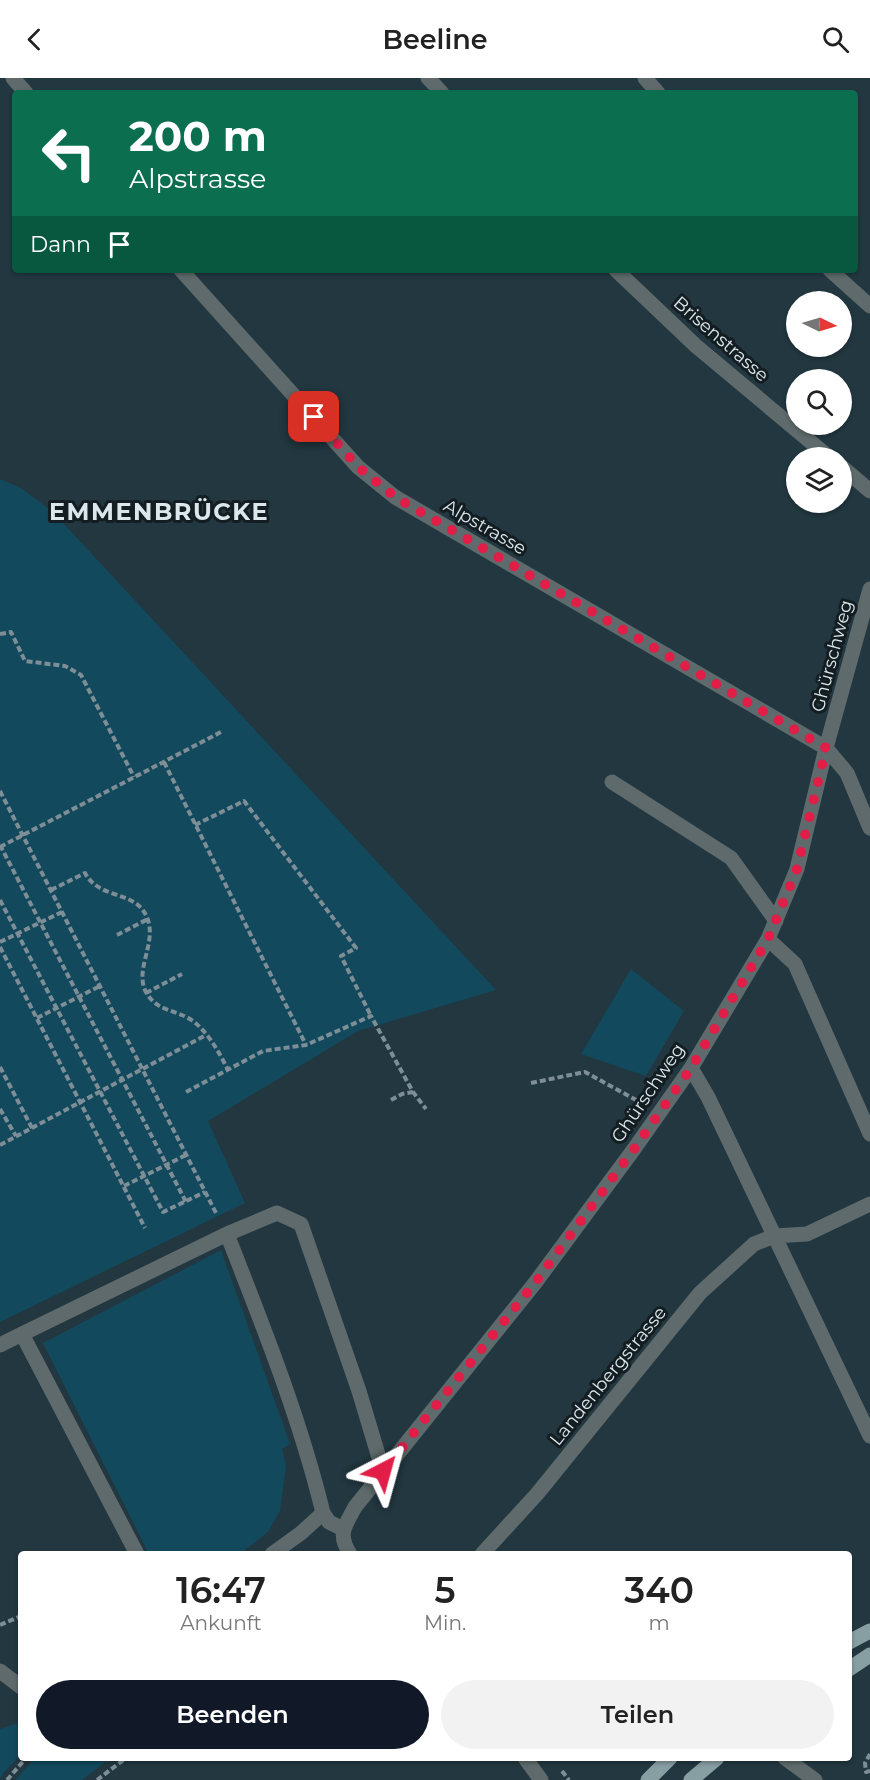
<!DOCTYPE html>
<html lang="de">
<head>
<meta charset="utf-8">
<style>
  :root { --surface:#fff; --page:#f2f2f2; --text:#222; --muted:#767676; --accent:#111827 }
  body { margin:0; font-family:Montserrat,sans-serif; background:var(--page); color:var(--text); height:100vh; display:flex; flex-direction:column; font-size:22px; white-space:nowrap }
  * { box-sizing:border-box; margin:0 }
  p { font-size:20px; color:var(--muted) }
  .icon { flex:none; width:33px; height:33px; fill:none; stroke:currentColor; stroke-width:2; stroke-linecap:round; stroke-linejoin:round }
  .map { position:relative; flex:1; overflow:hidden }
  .drawer { position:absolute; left:18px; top:1473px; width:834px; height:210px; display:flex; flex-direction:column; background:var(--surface); border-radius:6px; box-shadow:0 2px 4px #0004 }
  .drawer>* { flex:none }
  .hud { position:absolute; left:12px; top:12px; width:846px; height:183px; border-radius:6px; box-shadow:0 2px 4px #0004; background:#0b6e4f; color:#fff; overflow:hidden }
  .needle { width:39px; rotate:95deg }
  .fabs { position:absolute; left:786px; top:213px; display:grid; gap:12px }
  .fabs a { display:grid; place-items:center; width:66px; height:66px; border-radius:50%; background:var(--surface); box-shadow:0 2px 4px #0004; font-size:30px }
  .pin { position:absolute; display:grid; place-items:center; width:51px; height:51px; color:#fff; margin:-26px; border-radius:12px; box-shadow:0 3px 9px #0006 }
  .me { position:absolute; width:66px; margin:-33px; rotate:39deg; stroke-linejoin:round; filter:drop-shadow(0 0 4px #0008) }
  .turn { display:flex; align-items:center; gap:21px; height:126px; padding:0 18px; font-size:27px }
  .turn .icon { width:78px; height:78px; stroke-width:2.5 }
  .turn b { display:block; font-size:42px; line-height:51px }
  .then { display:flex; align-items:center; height:57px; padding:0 18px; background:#0003; gap:12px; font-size:22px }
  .eta { display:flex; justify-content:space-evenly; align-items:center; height:102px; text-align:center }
  .eta b { font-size:36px; font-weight:600; line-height:42px }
  .button { display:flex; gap:12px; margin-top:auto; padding:12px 18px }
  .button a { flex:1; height:69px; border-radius:36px; background:var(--accent); color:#fff; font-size:24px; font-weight:600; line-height:69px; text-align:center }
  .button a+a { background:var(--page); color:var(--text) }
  header { display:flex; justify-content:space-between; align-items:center; height:78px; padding:0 18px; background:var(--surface); font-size:27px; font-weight:600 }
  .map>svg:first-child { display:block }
</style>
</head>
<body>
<header><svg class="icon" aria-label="back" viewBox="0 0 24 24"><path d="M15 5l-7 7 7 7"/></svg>Beeline<svg class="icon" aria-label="search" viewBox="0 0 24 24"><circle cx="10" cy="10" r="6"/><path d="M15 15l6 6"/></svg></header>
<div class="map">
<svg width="870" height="1702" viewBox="0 0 870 1702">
  <rect width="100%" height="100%" fill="#223740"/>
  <path fill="#13495c" d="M0,401L21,410L53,434L496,912L358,953L208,1043L245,1125L0,1244Z
    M631,891L684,933L646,998L581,976Z
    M221,1172L290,1366L282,1371L286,1388L280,1433L268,1454L240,1476H149L43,1265Z
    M21,1644V1677L4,1694L0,1701V1651Z
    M35,1680H111L82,1702H15Z"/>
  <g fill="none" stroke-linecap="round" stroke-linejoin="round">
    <path stroke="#7d8e96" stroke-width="4" stroke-dasharray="6 3" stroke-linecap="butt" d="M0,556L11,554L25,583L65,588L81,597L134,699
      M164,684L306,967
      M0,713L217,1137
      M195,747L244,723L356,870L341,878L371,938
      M0,767L186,1124
      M0,769L223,653
      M51,812L85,795C98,819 128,814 142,831C164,859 131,890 147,916C158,933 175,932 190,941C207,952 219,974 228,992
      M0,822L163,1134L205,1114
      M117,857L148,841
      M0,864L62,834
      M0,869L145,1150
      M146,915L182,896
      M37,940L100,908
      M0,989L32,1050
      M531,1005L585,994L638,1023
      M186,1014L263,973L306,967L371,938L413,1014L426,1031
      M391,1022L402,1016L413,1014
      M0,1031L16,1058
      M0,1067L206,957
      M124,1108L186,1077
      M0,1547L21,1538
      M870,1676L865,1685L866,1694L870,1693
      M562,1693L569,1702
      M7,1702L26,1680
      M97,1702L126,1680"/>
    <path stroke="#5e6a6b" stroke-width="15" d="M13,0L26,15
      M428,0L442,15
      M645,0L658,15
      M181,192L358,389L395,419L826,670L847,695L870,750
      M616,192L696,268L830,380
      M830,192L870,228
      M842,389L870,413
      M612,704L731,780L776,843
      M768,861L795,886L870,1056
      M691,990L708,1019L870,1358
      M0,1267L22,1256
      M323,1435C300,1340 263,1248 227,1156L277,1135L301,1146L359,1313L383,1393
      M137,1476L22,1256L227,1156
      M272,1476L301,1455L323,1435L329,1444L343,1451
      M350,1476C337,1456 345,1448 355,1429L535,1205L634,1071L691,990L768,861L797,791L826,670L870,511
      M482,1476L537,1416L700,1215L754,1166L774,1158L807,1156L870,1126
      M0,1593L21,1609
      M525,1680L541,1702
      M785,1680L815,1702"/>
    <path stroke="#879ea2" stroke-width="15" d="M849,1564L870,1553
      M849,1591L870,1577
      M648,1702L670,1680
      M691,1702L717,1680"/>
  </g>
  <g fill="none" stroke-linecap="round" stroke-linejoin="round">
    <path stroke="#e11d48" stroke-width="10" stroke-dasharray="0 18" d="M314,339L358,389L395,419L826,670L797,791L768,861L691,990L634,1071L535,1205L383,1393"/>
  </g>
  <g text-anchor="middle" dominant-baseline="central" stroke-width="6" stroke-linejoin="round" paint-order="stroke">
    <g font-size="18" fill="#dae7ed" stroke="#141d21">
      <text transform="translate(721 261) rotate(41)">Brisenstrasse</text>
      <text transform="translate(485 449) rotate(30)">Alpstrasse</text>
      <text transform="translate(832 578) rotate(-75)">Ghürschweg</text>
      <text transform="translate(648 1015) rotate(-56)">Ghürschweg</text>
      <text transform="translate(608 1298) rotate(-51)">Landenbergstrasse</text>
    </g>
    <g font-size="24" font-weight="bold" letter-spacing="1.5" fill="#dae7ed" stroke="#141d21">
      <text x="159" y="433">EMMENBRÜCKE</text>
    </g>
  </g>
</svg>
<div class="fabs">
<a><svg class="needle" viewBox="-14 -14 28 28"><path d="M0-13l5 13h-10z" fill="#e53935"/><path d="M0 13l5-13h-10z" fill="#767676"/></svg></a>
<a><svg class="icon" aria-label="search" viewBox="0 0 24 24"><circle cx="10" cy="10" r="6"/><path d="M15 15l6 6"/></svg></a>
<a><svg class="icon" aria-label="layers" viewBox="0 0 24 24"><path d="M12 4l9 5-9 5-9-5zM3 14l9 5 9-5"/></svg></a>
</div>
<div class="pin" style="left:314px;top:339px;background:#d93025"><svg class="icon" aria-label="arrive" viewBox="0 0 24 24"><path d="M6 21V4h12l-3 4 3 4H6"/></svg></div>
<svg class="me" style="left:383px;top:1393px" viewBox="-20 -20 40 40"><path d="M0-17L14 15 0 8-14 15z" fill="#e11d48" stroke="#fff" stroke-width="4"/></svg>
<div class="hud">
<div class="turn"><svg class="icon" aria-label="left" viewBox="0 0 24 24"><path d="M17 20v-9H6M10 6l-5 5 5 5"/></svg><div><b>200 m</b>Alpstrasse</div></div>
<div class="then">Dann<svg class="icon" aria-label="arrive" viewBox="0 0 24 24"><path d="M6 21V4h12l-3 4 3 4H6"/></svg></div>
</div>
<section class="drawer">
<div class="eta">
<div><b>16:47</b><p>Ankunft</p></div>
<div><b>5</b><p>Min.</p></div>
<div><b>340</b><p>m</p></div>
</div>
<div class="button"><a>Beenden</a><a>Teilen</a></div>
</section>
</div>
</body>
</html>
